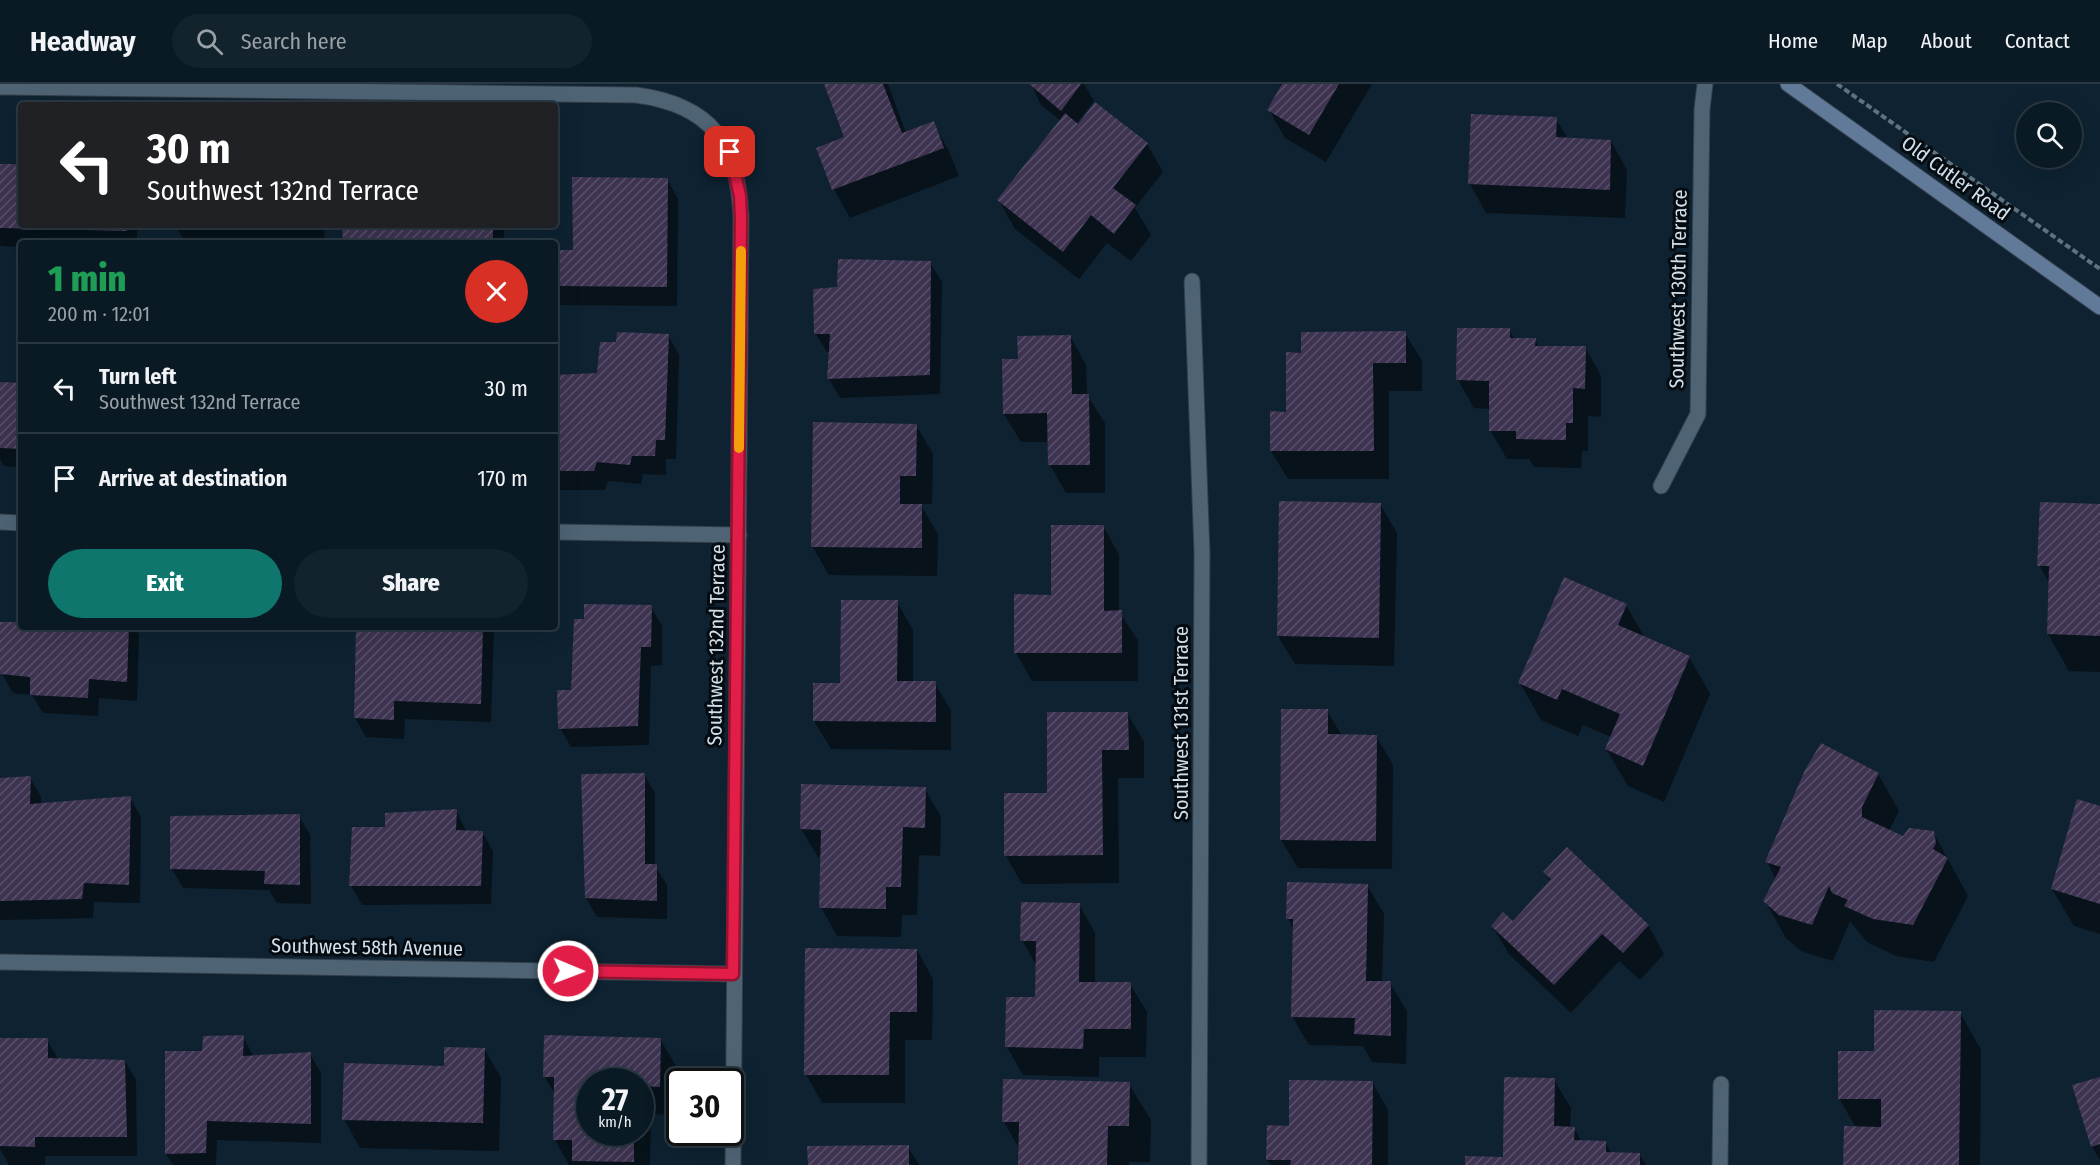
<!DOCTYPE html>
<html lang="en">
<head>
<meta charset="utf-8">
<style>
  :root { --surface:#0a1a25; --page:#13232d; --text:#f1f3f6; --muted:#99a1a7; --line:#2a3842; --accent:#0f766e }
  body { margin:0; font-family:"Fira Sans Condensed",sans-serif; background:var(--page); color:var(--text); height:100vh; display:flex; flex-direction:column; font-size:22px; white-space:nowrap }
  * { box-sizing:border-box; margin:0 }
  p { font-size:20px; color:var(--muted) }
  .icon { flex:none; width:33px; height:33px; fill:none; stroke:currentColor; stroke-width:2; stroke-linecap:round; stroke-linejoin:round }
  .map { position:relative; flex:1; overflow:hidden }
  .drawer { position:absolute; left:18px; top:156px; width:540px; height:390px; display:flex; flex-direction:column; background:var(--surface); border-radius:6px; box-shadow:0 6px 24px #0002,0 0 0 2px var(--line) }
  .drawer>* { flex:none }
  .hud { position:absolute; left:18px; top:18px; width:540px; height:126px; border-radius:6px; box-shadow:0 6px 24px #0002,0 0 0 2px var(--line); background:#202124; color:#fff; overflow:hidden }
  .buttons { position:absolute; left:2016px; top:18px; display:grid; gap:12px }
  .buttons a { display:grid; place-items:center; width:66px; height:66px; border-radius:50%; background:var(--surface); box-shadow:0 6px 24px #0002,0 0 0 2px var(--line); font-size:30px }
  .speed { position:absolute; left:576px; top:984px; display:flex; gap:12px; font-size:30px; font-weight:700; text-align:center }
  .speed>* { display:grid; place-content:center; width:78px; height:78px; border-radius:50%; background:var(--surface); box-shadow:0 6px 24px #0002,0 0 0 2px var(--line); line-height:1 }
  .speed small { font-size:15px; font-weight:400 }
  .speed .limit { border:3px solid #111; border-radius:9px; background:#fff; color:#111 }
  .pin { position:absolute; display:grid; place-items:center; width:51px; height:51px; color:#fff; margin:-26px; border-radius:12px; box-shadow:0 3px 9px #0006 }
  .me { position:absolute; width:66px; margin:-33px; rotate:91deg; stroke-linejoin:round; filter:drop-shadow(0 0 4px #0008) }
  .turn { display:flex; align-items:center; gap:21px; height:126px; padding:0 30px; font-size:27px }
  .turn .icon { width:78px; height:78px; stroke-width:2.5 }
  .turn b { display:block; font-size:42px; line-height:51px }
  .round { display:grid; place-items:center; flex:none; width:63px; height:63px; border-radius:32px; background:var(--page) }
  .summary { display:flex; align-items:center; justify-content:space-between; height:102px; padding:0 30px }
  h1 { font-size:36px; font-weight:800; line-height:45px; color:#1e9e55 }
  .primary-button { display:flex; gap:12px; margin-top:auto; padding:12px 30px }
  .primary-button a { flex:1; height:69px; border-radius:36px; background:var(--accent); color:#fff; font-size:24px; font-weight:800; line-height:69px; text-align:center }
  .primary-button a+a { background:var(--page); color:var(--text) }
  ul { padding:0; list-style:none }
  li { display:flex; align-items:center; gap:18px; height:90px; padding:0 30px; border-top:2px solid var(--line) }
  li div { flex:1 }
  li b { display:block; font-size:22px }
  li em { font-style:normal }
  header { display:flex; align-items:center; gap:36px; box-sizing:border-box; height:84px; padding:0 30px; background:var(--surface); border-bottom:2px solid var(--line) }
  header strong { font-size:28px }
  nav { display:flex; gap:33px; margin-inline-start:auto; font-size:21px }
  .search { width:420px; height:54px; background:var(--page); display:flex; align-items:center; gap:15px; box-sizing:border-box; padding:0 21px; border-radius:33px; color:var(--muted); font-size:22px }
  .map>svg:first-child { display:block }
</style>
</head>
<body>
<header>
<strong>Headway</strong>
<div class="search"><svg class="icon" aria-label="search" viewBox="0 0 24 24"><circle cx="10" cy="10" r="6"/><path d="M15 15l6 6"/></svg>Search here</div>
<nav><a>Home</a><a>Map</a><a>About</a><a>Contact</a></nav>
</header>
<div class="map">
<svg width="2100" height="1081" viewBox="0 0 2100 1081">
  <defs>
    <pattern id="building-hatch" width="6" height="6" patternUnits="userSpaceOnUse" patternTransform="scale(1.5)"><rect width="6" height="6" fill="#3e3452"/><path d="M-1 1l2-2M0 6l6-6M5 7l2-2" fill="none" stroke="#59516b"/></pattern>
  </defs>
  <rect width="100%" height="100%" fill="#0e2231"/>
  <path fill="#0007" fill-rule="evenodd" d="M825,0H888L906,49L933,39L949,67L959,92L850,134L834,105L846,54Z
    M1031,0H1084L1094,17L1076,40L1147,60L1163,88L1135,124L1151,151L1131,177L1107,159L1079,195L1015,145L999,117L1061,37L1041,21Z
    M1278,0H1372L1326,78L1285,54L1269,26L1282,2Z
    M1473,31L1556,35L1568,55L1611,57L1627,86L1625,134L1486,129L1470,100Z
    M0,82H21V141H137V159H21V163L0,162Z
    M667,95L678,115L677,222L555,221V167H574Z
    M179,141H324L325,159H186L178,146Z
    M344,141H504V159H344Z
    M930,179L942,198L940,310L840,314L829,295L831,269L827,268L815,249L839,205Z
    M1509,246L1515,256H1535L1539,263H1585L1601,292V333L1588,332V367H1582L1581,384L1534,383L1529,375H1507L1490,346V325L1474,324L1458,296Z
    M1405,249L1422,277V307H1389V395H1288L1271,367L1288,329L1303,270Z
    M668,251L679,271L676,375H666V391L643,390L641,400L608,397L605,406H556L555,294L599,291L618,259Z
    M1070,252L1086,281L1087,311L1105,339V409H1066L1050,381L1049,358H1021L1004,330L1019,276Z
    M0,300H21V383L4,382L0,375Z
    M916,341L933,370L932,420H920L938,450L937,492L829,491L812,462Z
    M1281,419L1380,420L1397,449L1394,582L1295,580L1278,552Z
    M2100,423V588L2069,587L2048,550L2050,500L2039,481Z
    M1103,442L1119,471V528L1138,556V597H1032L1016,569L1052,512Z
    M897,518L913,546V598L935,599L951,627V666L831,665L814,637V600H842Z
    M1626,521L1645,554L1689,573L1710,610L1664,718L1628,702L1606,665L1611,653L1583,641L1578,652L1541,636L1520,599Z
    M651,523L662,542V581L651,582L649,661L571,663L560,644L573,608L586,537Z
    M21,539V543H135L139,551L137,617L99,614L98,632L43,629L32,611L13,609L2,590Z
    M357,543H412V549L433,548L434,543H494L491,638L405,635L404,655L366,653L355,634Z
    M1283,627H1327L1342,652H1376L1393,681L1392,785L1298,784L1281,756Z
    M1127,629L1144,658V694H1118L1119,799L1022,800L1006,772L1049,711Z
    M644,690L655,709V782L667,801V835L597,833L586,814L582,691Z
    M1878,690L1899,727L1889,747L1904,753L1933,748L1968,812L1934,878L1896,872L1867,858L1850,837L1833,877L1801,867L1786,854L1765,817L1776,795L1767,778Z
    M30,694L41,713V720L130,714L141,733L140,819L94,818L93,834L0,836V696Z
    M925,705L941,733L940,772L919,771L917,831H902L901,853L837,852L821,823L822,773H818L801,745Z
    M2100,723V850L2074,842L2052,805Z
    M456,727L467,748H482L493,767L491,820L362,821L351,802L353,745H387Z
    M299,732L310,751L311,820L277,819L269,806L183,804L172,785Z
    M1545,788L1648,841L1664,870L1640,896L1619,877L1571,929L1509,870L1492,842L1513,839L1551,798Z
    M1367,801L1384,830L1382,899H1390L1407,927L1406,980L1372,978L1363,962L1309,961L1292,932L1294,846L1288,834Z
    M1079,820L1095,849V899L1130,900L1147,928L1146,973H1099V993L1023,991L1007,963L1037,915V883L1022,856Z
    M917,866L933,895L932,956H905V1019H822L806,990Z
    M1960,929L1981,966L1980,1081H1844L1856,1044L1839,1014L1875,969Z
    M243,953L254,973L310,970L321,989V1059L217,1056L216,1081H173L166,1070L204,969Z
    M660,955L677,984L676,1031L651,1030L650,1081H569L555,1056L556,1012L544,992ZM590,998H640V1048H590Z
    M47,956L58,975L125,977L136,996L137,1072H45V1081H9L0,1065V982Z
    M485,966L501,994L499,1067L360,1064L344,1035Z
    M2100,994V1076L2092,1063L2074,1002Z
    M1554,996L1571,1024L1570,1044H1574L1582,1058H1605L1612,1070H1639L1646,1081H1466L1504,1074Z
    M1372,998L1388,1026V1081H1271L1267,1076L1290,1043Z
    M1129,1000L1151,1036L1150,1078H1129V1081H1020V1066L1004,1038Z
    M908,1063L919,1081H809Z"/>
  <path fill="url(#building-hatch)" d="M824,0H883L902,49L934,37L944,64L832,106L816,64L844,53Z
    M1029,0H1081L1061,27Z
    M1282,0H1339L1309,51L1267,26Z
    M1095,18L1148,59L1113,104L1136,121L1114,150L1091,131L1063,168L997,116L1065,29L1078,40Z
    M1471,30L1557,33L1556,53L1611,56L1610,106L1468,100Z
    M0,80H21V141H127V147L0,144Z
    M572,93L668,94L667,203L555,202V166H573Z
    M178,141H315V144L177,146Z
    M342,141H493V155H462V159H343Z
    M838,175L931,177L930,291L827,295L830,250H814L813,205L837,203Z
    M1457,244H1510V254H1536L1535,262H1586L1585,305L1573,304V339H1566V356L1516,355V347H1489V297L1456,296Z
    M1406,247V279H1373L1374,367H1270V327L1286,328V268L1301,269V248Z
    M617,248L669,250L665,356H656L655,372H632L630,381L597,378L594,387H555V291L597,289L600,258H616Z
    M1071,251L1072,310H1089L1090,381H1048L1047,329L1003,330L1002,275H1018L1017,252Z
    M0,298L21,299V365L0,364Z
    M813,338L917,340L916,392H900V420H922V464L811,463Z
    M1279,417L1381,419L1379,554L1277,552Z
    M2040,418L2100,420V552L2047,550L2049,482H2037Z
    M1051,441H1104V527L1122,526V569H1014V510L1051,511Z
    M1564,493L1627,520L1618,541L1690,572L1643,682L1605,665L1620,630L1562,605L1557,616L1518,599Z
    M841,516H898L897,597H936V638L813,637V599H840Z
    M584,520L652,521L651,563H641L638,642L558,645L557,606H571L574,535H584Z
    M0,538H21V543H129L127,598L89,595L88,614L30,611V593L0,590Z
    M356,543H401V548L432,547V543H483L481,620L394,617V636L354,634Z
    M1281,625H1328V650L1377,651L1376,757L1280,756Z
    M1047,628H1128L1129,666H1102L1103,771L1004,772V709H1047Z
    M1821,659L1879,689L1862,723V733L1903,752L1909,744L1934,747L1936,759L1933,765L1948,774L1913,841L1873,835L1844,822L1848,816L1832,809L1829,802L1812,841L1779,831L1763,817L1781,783L1765,778L1805,686Z
    M645,689V780H657V817L585,814L581,690Z
    M31,692L30,720L131,712L129,801L84,799L82,815L0,817V694Z
    M801,700L926,703L925,744L903,743L901,803H886V825L819,824L821,746L800,745Z
    M2077,715L2100,722V820L2051,805Z
    M457,725L456,746L483,747L481,802H349L352,743H385V729Z
    M300,730V801L264,800L265,787L170,785V732Z
    M1567,763L1649,841L1623,869L1602,850L1554,901L1491,842L1503,828L1513,837L1551,795L1543,788Z
    M1287,798L1368,800L1366,897H1391V952L1354,950L1355,934L1291,933L1293,835H1286Z
    M1021,818L1080,819L1079,898H1131V945H1084L1083,965L1005,963L1006,913H1035L1036,857H1020Z
    M805,864L917,865V928H890L889,991H804Z
    M1874,926L1961,927L1959,1081H1843L1844,1042L1881,1043V1015H1838V967H1874Z
    M244,951L243,972L311,968V1040L207,1037L206,1069L165,1070V967H202L203,952Z
    M544,951L661,954L660,1003L640,1002V998H590V1048H634V1078L572,1077V1056H553L554,993H543Z
    M0,954H48V974L125,976L127,1053H35V1063L0,1062Z
    M444,963L485,964L483,1039L342,1036L344,979L444,982Z
    M1504,993L1555,994L1554,1042L1575,1043L1574,1056L1606,1057V1068L1640,1069V1081H1465V1072L1503,1073Z
    M2100,993V1060L2091,1063L2072,1001Z
    M1003,995L1130,998L1129,1042H1108L1107,1081H1018L1019,1038H1002Z
    M1289,996L1373,997L1372,1081H1290L1291,1076H1266L1267,1041L1289,1042Z
    M909,1061V1081H808L807,1062Z"/>
  <g fill="none" stroke-linecap="round" stroke-linejoin="round">
    <defs>
      <path id="minor" d="M0,3L636,11C712,21 738,60 741,133L733,1081
        M1192,197L1202,469L1199,1081
        M1661,402L1698,330L1702,25L1705,0
        M0,438L21,439
        M555,448L739,451
        M0,878L733,890
        M1720,1081L1721,1000"/>
      <path id="secondary" d="M1788,0L2100,223"/>
    </defs>
    <use href="#minor" stroke="#333e4a" stroke-width="17"/>
    <use href="#secondary" stroke="#333e4a" stroke-width="17"/>
    <path stroke="#61727f" stroke-width="4" stroke-dasharray="6 3" stroke-linecap="butt" d="M1837,0L2100,185"/>
    <use href="#minor" stroke="#4e6475" stroke-width="15"/>
    <use href="#secondary" stroke="#627a99" stroke-width="15"/>
  </g>
  <g fill="none" stroke-linecap="round" stroke-linejoin="round">
    <defs>
      <path id="route" d="M568,887L733,890L741,133L740,112L730,68"/>
    </defs>
    <use href="#route" stroke="#92132f" stroke-width="15"/>
    <use href="#route" stroke="#e11d48" stroke-width="10"/>
    <path stroke="#f59e0b" stroke-width="10" d="M739,364L741,167"/>
  </g>
  <g text-anchor="middle" dominant-baseline="central" stroke-width="6" stroke-linejoin="round" paint-order="stroke">
    <g font-size="20" fill="#d3e0ea" stroke="#040b11">
      <text transform="translate(1956 94) rotate(36)">Old Cutler Road</text>
      <text transform="translate(1678 205) rotate(-89)">Southwest 130th Terrace</text>
      <text transform="translate(716 561) rotate(-89)">Southwest 132nd Terrace</text>
      <text transform="translate(1181 639) rotate(-90)">Southwest 131st Terrace</text>
      <text transform="translate(367 863) rotate(1)">Southwest 58th Avenue</text>
    </g>
  </g>
</svg>
<div class="buttons">
<a><svg class="icon" aria-label="search" viewBox="0 0 24 24"><circle cx="10" cy="10" r="6"/><path d="M15 15l6 6"/></svg></a>
</div>
<div class="speed"><div>27<small>km/h</small></div><div class="limit">30</div></div>
<div class="pin" style="left:730px;top:68px;background:#d93025"><svg class="icon" aria-label="arrive" viewBox="0 0 24 24"><path d="M6 21V4h12l-3 4 3 4H6"/></svg></div>
<svg class="me" style="left:568px;top:887px" viewBox="-20 -20 40 40"><circle r="17" fill="#e11d48" stroke="#fff" stroke-width="3"/><path d="M0-11L8 9 0 5-8 9z" fill="#fff"/></svg>
<div class="hud">
<div class="turn"><svg class="icon" aria-label="left" viewBox="0 0 24 24"><path d="M17 20v-9H6M10 6l-5 5 5 5"/></svg><div><b>30 m</b>Southwest 132nd Terrace</div></div>
</div>
<section class="drawer">
<div class="summary"><div><h1>1 min</h1><p>200 m · 12:01</p></div><a class="round" style="background:#d93025;color:#fff"><svg class="icon" aria-label="close" viewBox="0 0 24 24"><path d="M6 6l12 12M18 6L6 18"/></svg></a></div>
<ul>
<li><svg class="icon" aria-label="left" viewBox="0 0 24 24"><path d="M17 20v-9H6M10 6l-5 5 5 5"/></svg><div><b>Turn left</b><p>Southwest 132nd Terrace</p></div><em>30 m</em></li>
<li><svg class="icon" aria-label="arrive" viewBox="0 0 24 24"><path d="M6 21V4h12l-3 4 3 4H6"/></svg><div><b>Arrive at destination</b></div><em>170 m</em></li>
</ul>
<div class="primary-button"><a>Exit</a><a>Share</a></div>
</section>
</div>
</body>
</html>
